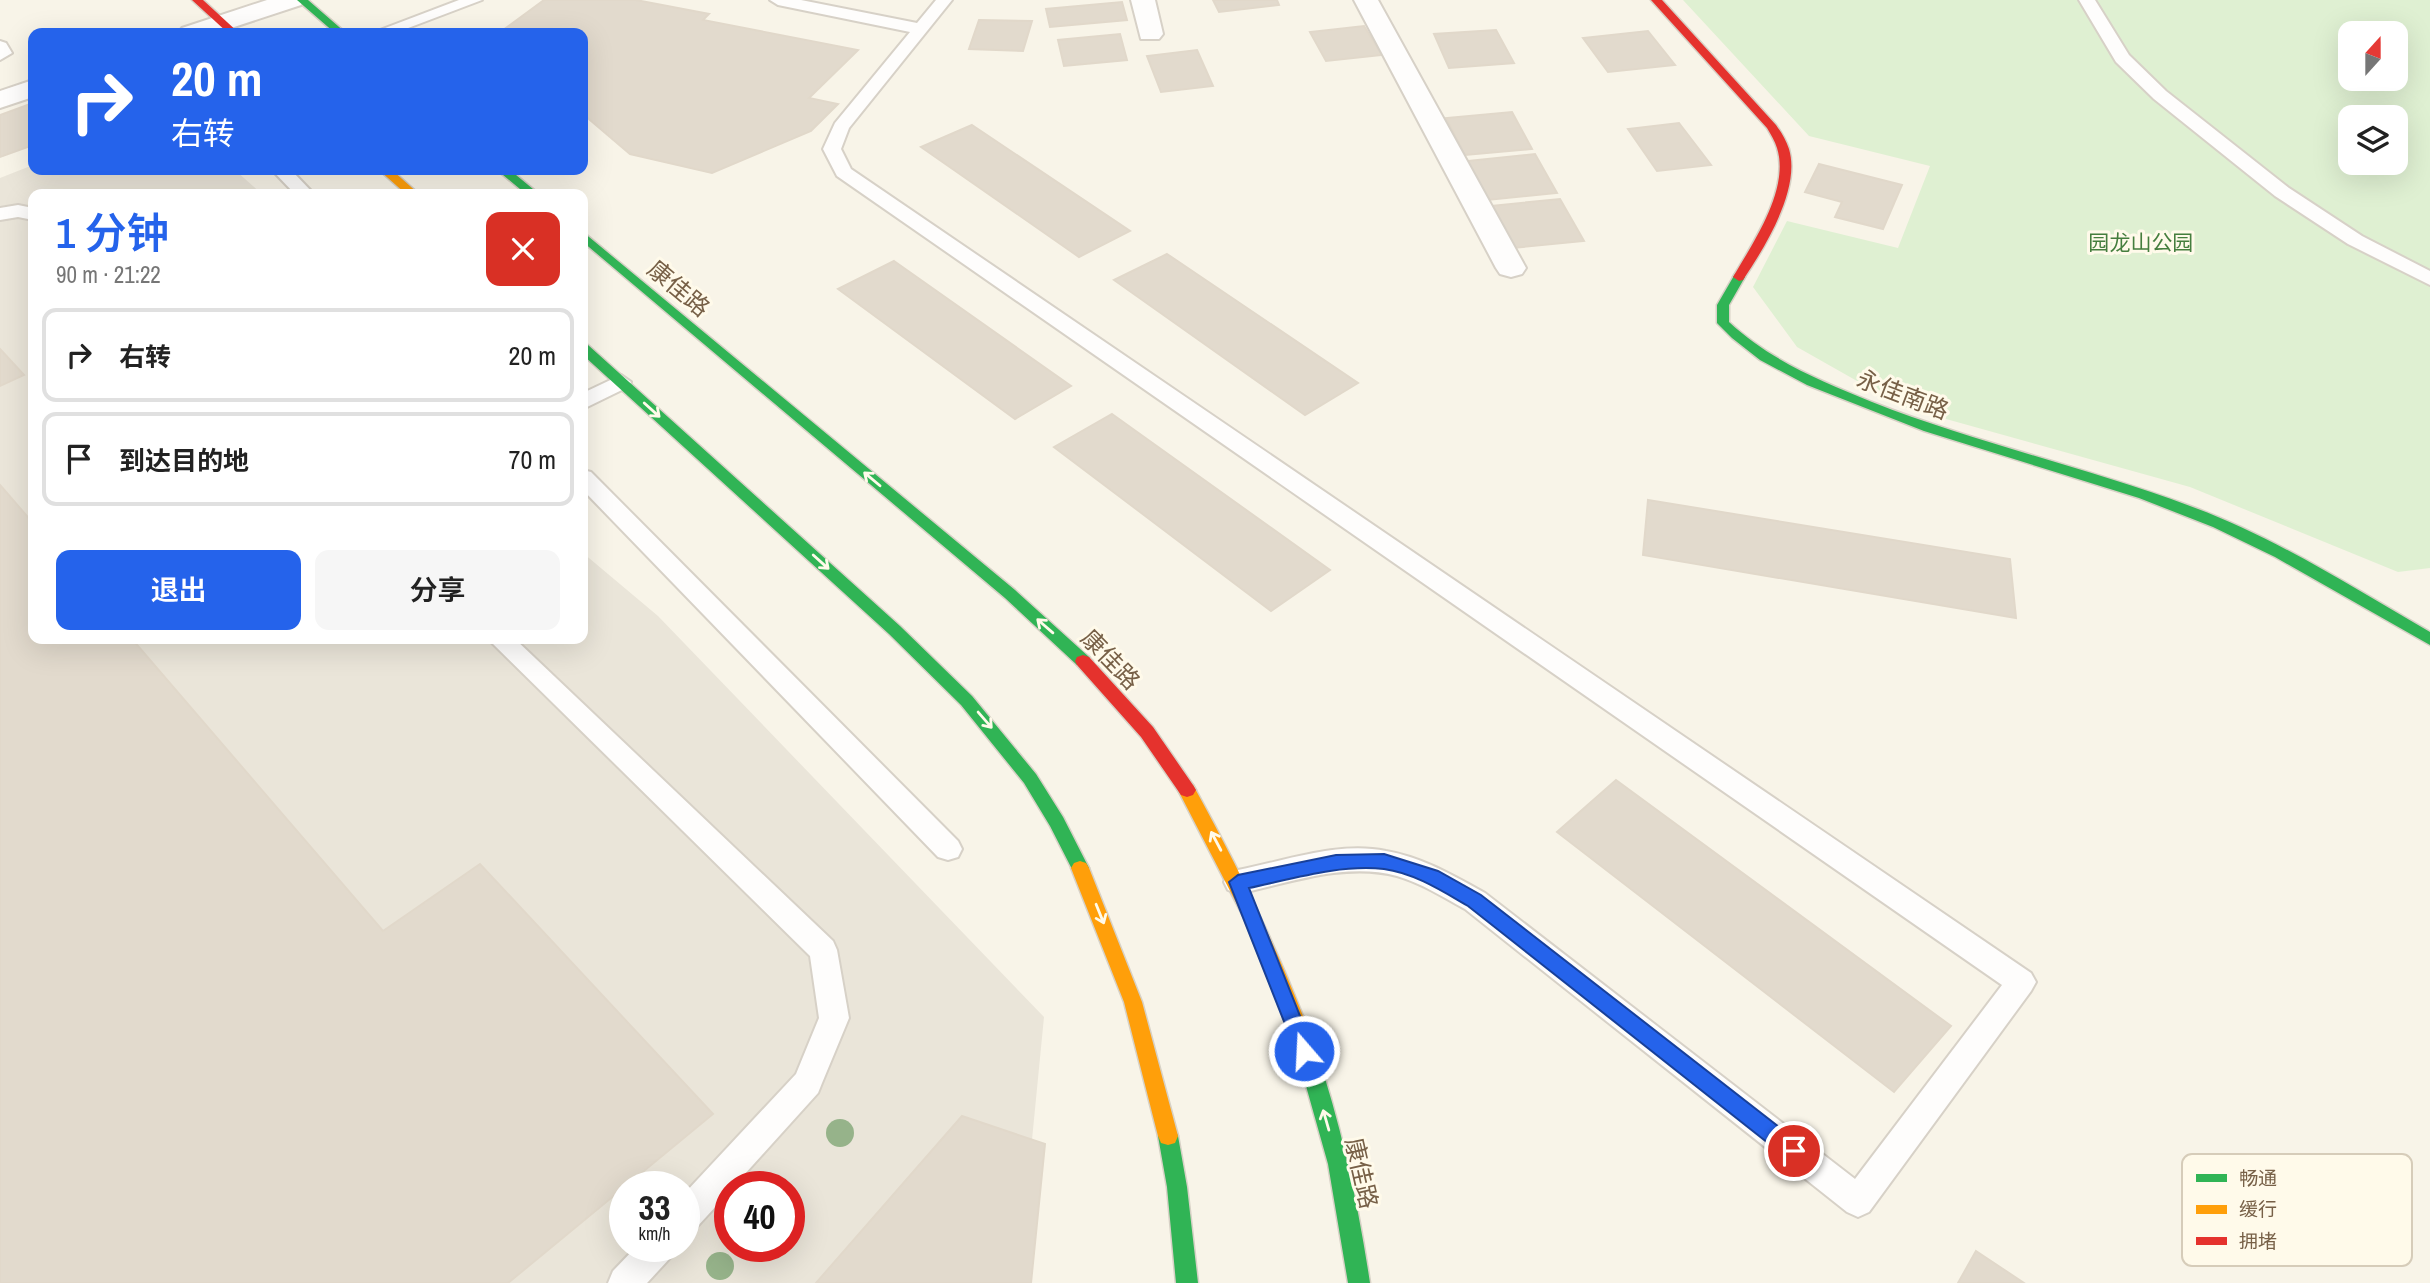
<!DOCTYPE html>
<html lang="zh">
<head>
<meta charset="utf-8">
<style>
  :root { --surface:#fff; --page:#f6f6f6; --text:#222; --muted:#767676; --line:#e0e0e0; --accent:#2563eb }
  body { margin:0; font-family:"Archivo Narrow","Noto Sans SC",sans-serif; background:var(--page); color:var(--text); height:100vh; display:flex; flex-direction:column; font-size:26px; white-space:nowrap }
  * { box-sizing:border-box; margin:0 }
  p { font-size:23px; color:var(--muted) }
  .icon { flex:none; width:38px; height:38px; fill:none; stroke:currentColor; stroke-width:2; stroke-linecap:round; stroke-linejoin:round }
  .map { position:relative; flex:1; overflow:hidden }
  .drawer { position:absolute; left:28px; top:189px; width:560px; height:455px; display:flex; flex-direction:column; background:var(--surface); border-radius:14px; box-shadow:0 7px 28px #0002 }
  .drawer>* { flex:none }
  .guide { position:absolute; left:28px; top:28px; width:560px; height:147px; border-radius:14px; box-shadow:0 7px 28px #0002; background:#2563eb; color:#fff; overflow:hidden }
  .needle { width:46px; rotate:21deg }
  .fabs { position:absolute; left:2338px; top:21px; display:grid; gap:14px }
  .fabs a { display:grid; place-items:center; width:70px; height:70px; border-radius:14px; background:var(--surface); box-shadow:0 7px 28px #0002; font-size:35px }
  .speed { position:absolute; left:609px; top:1171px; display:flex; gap:14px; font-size:35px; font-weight:700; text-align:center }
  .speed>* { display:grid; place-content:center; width:91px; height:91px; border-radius:50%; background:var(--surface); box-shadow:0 7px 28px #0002; line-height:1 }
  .speed small { font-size:18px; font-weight:400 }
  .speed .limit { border:10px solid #d22; background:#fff; color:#111 }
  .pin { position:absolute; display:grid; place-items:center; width:60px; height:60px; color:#fff; margin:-30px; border:4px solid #fff; border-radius:50%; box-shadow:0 2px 7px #0007 }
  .me { position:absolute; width:77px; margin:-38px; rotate:341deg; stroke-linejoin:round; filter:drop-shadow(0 0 5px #0008) }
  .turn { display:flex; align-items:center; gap:24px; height:147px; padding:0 28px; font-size:32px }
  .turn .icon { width:91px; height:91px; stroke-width:2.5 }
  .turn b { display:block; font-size:49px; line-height:60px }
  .round { display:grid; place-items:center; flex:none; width:74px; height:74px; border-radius:14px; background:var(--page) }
  .overview { display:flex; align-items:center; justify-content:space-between; height:119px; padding:0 28px }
  h1 { font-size:42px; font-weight:600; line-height:52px; color:var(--accent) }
  .action { display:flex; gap:14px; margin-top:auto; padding:14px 28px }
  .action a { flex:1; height:80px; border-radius:14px; background:var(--accent); color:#fff; font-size:28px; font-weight:600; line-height:80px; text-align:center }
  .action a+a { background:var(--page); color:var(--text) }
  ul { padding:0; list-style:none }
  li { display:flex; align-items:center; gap:21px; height:94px; margin:0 14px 10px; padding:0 14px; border:4px solid var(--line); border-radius:14px }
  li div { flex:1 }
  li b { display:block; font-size:26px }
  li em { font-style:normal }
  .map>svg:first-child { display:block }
</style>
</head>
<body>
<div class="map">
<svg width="2430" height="1283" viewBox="0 0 2430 1283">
  <rect width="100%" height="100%" fill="#f8f4e8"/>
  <path fill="#eae5d9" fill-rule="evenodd" d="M33,165V170H235L262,194H33V639H583V553L658,616L1044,1017L1018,1283H0V178ZM625,1186H684V1246H625ZM730,1186H789V1246H730Z"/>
  <path fill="#dff0d2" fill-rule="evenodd" d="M1683,0H2430V568L2398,572L2190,487L1903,407L1797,347L1753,287L1787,221L1898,248L1930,166L1809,136ZM2350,33H2396V79H2350ZM2350,117H2396V163H2350Z"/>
  <path fill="#e2dacd" stroke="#e1d8ca" stroke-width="2" d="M544,0H636L709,14L703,20L858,50L809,98L838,104L811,131L712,173L630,154L583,114V33H499Z
    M1213,0H1277L1279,5L1219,12Z
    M1122,2L1127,20L1050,27L1046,9Z
    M979,20L1032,21L1023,51L969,49Z
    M1364,26L1382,55L1326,61L1310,32Z
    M1496,30L1514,63L1449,68L1434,34Z
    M1648,31L1675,65L1608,72L1583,38Z
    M1120,34L1127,60L1064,66L1058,40Z
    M1197,50L1213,86L1161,92L1147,56Z
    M33,103V145L0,157V115Z
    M1512,112L1532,149L1465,155L1446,118Z
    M1679,123L1711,165L1657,171L1628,129Z
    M972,125L1130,231L1079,257L921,147Z
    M1535,154L1557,193L1487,200L1467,161Z
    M1819,164L1902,185L1883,229L1835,217L1842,202L1805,192Z
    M1560,199L1584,241L1512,248L1490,206Z
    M1167,254L1358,383L1305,415L1114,280Z
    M894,261L1071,386L1015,419L838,289Z
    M0,349L24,375L0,386Z
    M1112,414L1330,570L1271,611L1054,447Z
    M0,485L33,523V639H132L383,931L480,864L713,1114L508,1283H0Z
    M1648,500L2010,559L2016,618L1643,555Z
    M1616,780L1951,1026L1894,1092L1557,832Z
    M962,1116L1045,1144L1031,1283H816Z
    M1976,1251L2024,1283H1958Z"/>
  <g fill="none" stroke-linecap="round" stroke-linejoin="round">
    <defs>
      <path id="lane" d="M459,0H482L395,33H372Z
        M770,0H801L917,23L936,0H952L849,128L841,149L851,169L2031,973L2036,982L2031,991L1869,1212L1858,1217L1847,1212L1465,909C1443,897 1421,883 1397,876C1345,862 1289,883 1238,894L1228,890L1224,882L1228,874L1238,870C1285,861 1338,841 1386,851C1422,857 1454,876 1485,893L1855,1179L2002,985L837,176L823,149L835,123L910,32L778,5Z
        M2079,0H2095L2129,55L2166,91L2289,188L2362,236L2430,271V285L2348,244L2275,196L2154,99L2116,62Z
        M0,41L6,43L12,53L0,60Z
        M272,170H291L314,194H295Z
        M18,205L33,208V220L18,217L0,220V208Z
        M621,375L631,382L628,387L583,409V393Z
        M583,470L591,472L958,841L962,849L958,857L948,860L938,857L583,490Z
        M488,639H515L833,941L837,950L849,1018L822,1083L818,1093L734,1186H730V1191L695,1229L684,1234V1194L796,1074L819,1018L810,956Z
        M637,1246H675L671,1257L647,1283H608L613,1271Z"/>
      <path id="street" d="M267,0H304L301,5L216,33H178L182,28Z
        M1131,0H1155L1163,34L1159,39H1141Z
        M1354,0H1378L1526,268L1522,274L1511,277L1500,274L1496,268Z
        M33,80V97L0,108V91Z"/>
      <path id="fast" d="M297,0H308L346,33H335Z
        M497,170H510L539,194H526Z
        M583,232L1015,590L1089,657L1091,661L1089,665H1077L1005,598L583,242Z
        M1739,273L1745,277L1729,305V322C1771,361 1821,381 1872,402C1976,443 2086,467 2190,506C2275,537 2352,587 2430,632V645L2275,557L2213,527L2139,498L1924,431L1807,385L1760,360L1732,338L1717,323V305L1735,274Z
        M583,344L588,345L900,626L972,696L1036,774L1063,817L1089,868L1086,873L1080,875L1074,873L1050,826L1024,783L961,705L889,634L583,355Z
        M1305,1038L1312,1041L1315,1047C1341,1124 1358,1203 1370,1283H1348L1328,1164L1295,1047L1298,1041Z
        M1168,1127L1175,1129L1178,1136L1187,1187L1198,1283H1176L1167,1187L1158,1136L1161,1129Z"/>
      <path id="slow" d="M379,170H392L419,194H406Z
        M1187,783L1193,785C1240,870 1281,956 1315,1047L1312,1053L1305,1056L1298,1053L1243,916L1178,790L1181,785Z
        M1080,861L1086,863L1089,868L1142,1002L1178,1136L1175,1143L1168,1145L1161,1143L1158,1136L1124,1002L1071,868L1074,863Z"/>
      <path id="jam" d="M192,0H203L239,33H228Z
        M1651,0H1662L1776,125C1781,132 1786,140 1789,149C1801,189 1765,247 1743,280L1739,281L1733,277C1753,243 1790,189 1777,148C1775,141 1771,135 1767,128Z
        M1083,655L1089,657L1153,727L1193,785L1196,790L1193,795L1187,797L1181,795L1141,737L1077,665L1075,661L1077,657Z"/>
    </defs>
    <use href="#lane" stroke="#d7d1c7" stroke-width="4"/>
    <use href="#street" stroke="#d7d1c7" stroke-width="4"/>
    <use href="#fast" stroke="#d7d1c6" stroke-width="3"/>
    <use href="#slow" stroke="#d7d1c6" stroke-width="3"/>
    <use href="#jam" stroke="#d7d1c6" stroke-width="3"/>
    <use href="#lane" fill="#fefdfc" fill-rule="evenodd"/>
    <use href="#street" fill="#fefdfc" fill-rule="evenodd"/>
    <use href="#fast" fill="#30b455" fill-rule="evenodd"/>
    <use href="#slow" fill="#ff9f0a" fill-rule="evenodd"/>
    <use href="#jam" fill="#e5322d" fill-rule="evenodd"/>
  </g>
  <g fill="#96b38a">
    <circle cx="840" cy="1133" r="14"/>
    <circle cx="720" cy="1266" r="14"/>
  </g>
  <defs><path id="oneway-shaft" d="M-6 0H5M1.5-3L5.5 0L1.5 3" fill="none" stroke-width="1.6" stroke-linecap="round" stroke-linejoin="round" transform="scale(1.75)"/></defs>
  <g stroke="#fffaea">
    <use href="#oneway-shaft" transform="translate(652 410) rotate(42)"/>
    <use href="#oneway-shaft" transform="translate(872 479) rotate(-140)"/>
    <use href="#oneway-shaft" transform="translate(821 562) rotate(42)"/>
    <use href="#oneway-shaft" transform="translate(1045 626) rotate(-139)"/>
    <use href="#oneway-shaft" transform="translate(985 720) rotate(49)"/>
    <use href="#oneway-shaft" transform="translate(1216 841) rotate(-118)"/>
    <use href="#oneway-shaft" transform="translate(1100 914) rotate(68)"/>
    <use href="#oneway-shaft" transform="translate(1326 1120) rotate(-106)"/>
  </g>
  <path fill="#2563eb" stroke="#184099" stroke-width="2" d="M1384,854L1438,871L1481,895L1801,1144L1804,1151L1801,1158L1794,1161L1787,1158L1468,906C1442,891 1414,873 1384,869C1340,864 1292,879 1249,888L1314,1051L1311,1057L1304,1060L1298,1057L1229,882L1238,875L1336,855Z"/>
  <g text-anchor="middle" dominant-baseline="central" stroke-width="6" stroke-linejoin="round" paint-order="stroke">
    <g font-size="21" fill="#457e3e" stroke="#fffaea">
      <text x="2141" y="242">园龙山公园</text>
    </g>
    <g font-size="24" fill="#776047" stroke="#fffaea">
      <text transform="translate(679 288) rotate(40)">康佳路</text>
      <text transform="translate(1903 394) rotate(21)">永佳南路</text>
      <text transform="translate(1111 659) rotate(46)">康佳路</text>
      <text transform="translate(1362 1173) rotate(77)">康佳路</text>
    </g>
  </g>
  <rect x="2182" y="1154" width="230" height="112" rx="10" fill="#fffaea" stroke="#d6ccb9" stroke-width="2"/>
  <rect x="2196" y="1174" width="31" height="8" fill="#30b455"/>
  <rect x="2196" y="1205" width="31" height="9" fill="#ff9f0a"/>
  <rect x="2196" y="1237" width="31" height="8" fill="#e5322d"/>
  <g font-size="19" fill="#776047">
    <text x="2239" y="1185">畅通</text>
    <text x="2239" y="1216">缓行</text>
    <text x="2239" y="1248">拥堵</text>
  </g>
</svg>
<div class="fabs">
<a><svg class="needle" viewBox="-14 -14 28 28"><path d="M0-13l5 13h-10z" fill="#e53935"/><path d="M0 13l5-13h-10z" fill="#767676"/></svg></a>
<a><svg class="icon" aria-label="layers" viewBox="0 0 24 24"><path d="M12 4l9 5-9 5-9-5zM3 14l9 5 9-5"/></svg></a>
</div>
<div class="speed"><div>33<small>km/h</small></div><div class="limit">40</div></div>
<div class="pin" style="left:1794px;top:1151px;background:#d93025"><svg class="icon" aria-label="arrive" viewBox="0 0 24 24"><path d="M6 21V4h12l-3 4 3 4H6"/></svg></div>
<svg class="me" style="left:1304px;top:1051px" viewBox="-20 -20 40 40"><circle r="17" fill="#2563eb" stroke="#fff" stroke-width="3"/><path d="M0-11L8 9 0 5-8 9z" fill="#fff"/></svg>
<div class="guide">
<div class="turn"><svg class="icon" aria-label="right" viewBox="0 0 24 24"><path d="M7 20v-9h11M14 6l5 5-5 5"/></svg><div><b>20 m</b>右转</div></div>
</div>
<section class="drawer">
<div class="overview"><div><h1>1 分钟</h1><p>90 m · 21:22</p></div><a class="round" style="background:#d93025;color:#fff"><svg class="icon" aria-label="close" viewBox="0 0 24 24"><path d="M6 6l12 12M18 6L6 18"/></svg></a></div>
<ul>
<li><svg class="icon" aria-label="right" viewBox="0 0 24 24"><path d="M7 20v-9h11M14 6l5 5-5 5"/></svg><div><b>右转</b></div><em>20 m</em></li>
<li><svg class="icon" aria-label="arrive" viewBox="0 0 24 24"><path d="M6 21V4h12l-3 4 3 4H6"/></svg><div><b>到达目的地</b></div><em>70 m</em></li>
</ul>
<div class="action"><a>退出</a><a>分享</a></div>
</section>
</div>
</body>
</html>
